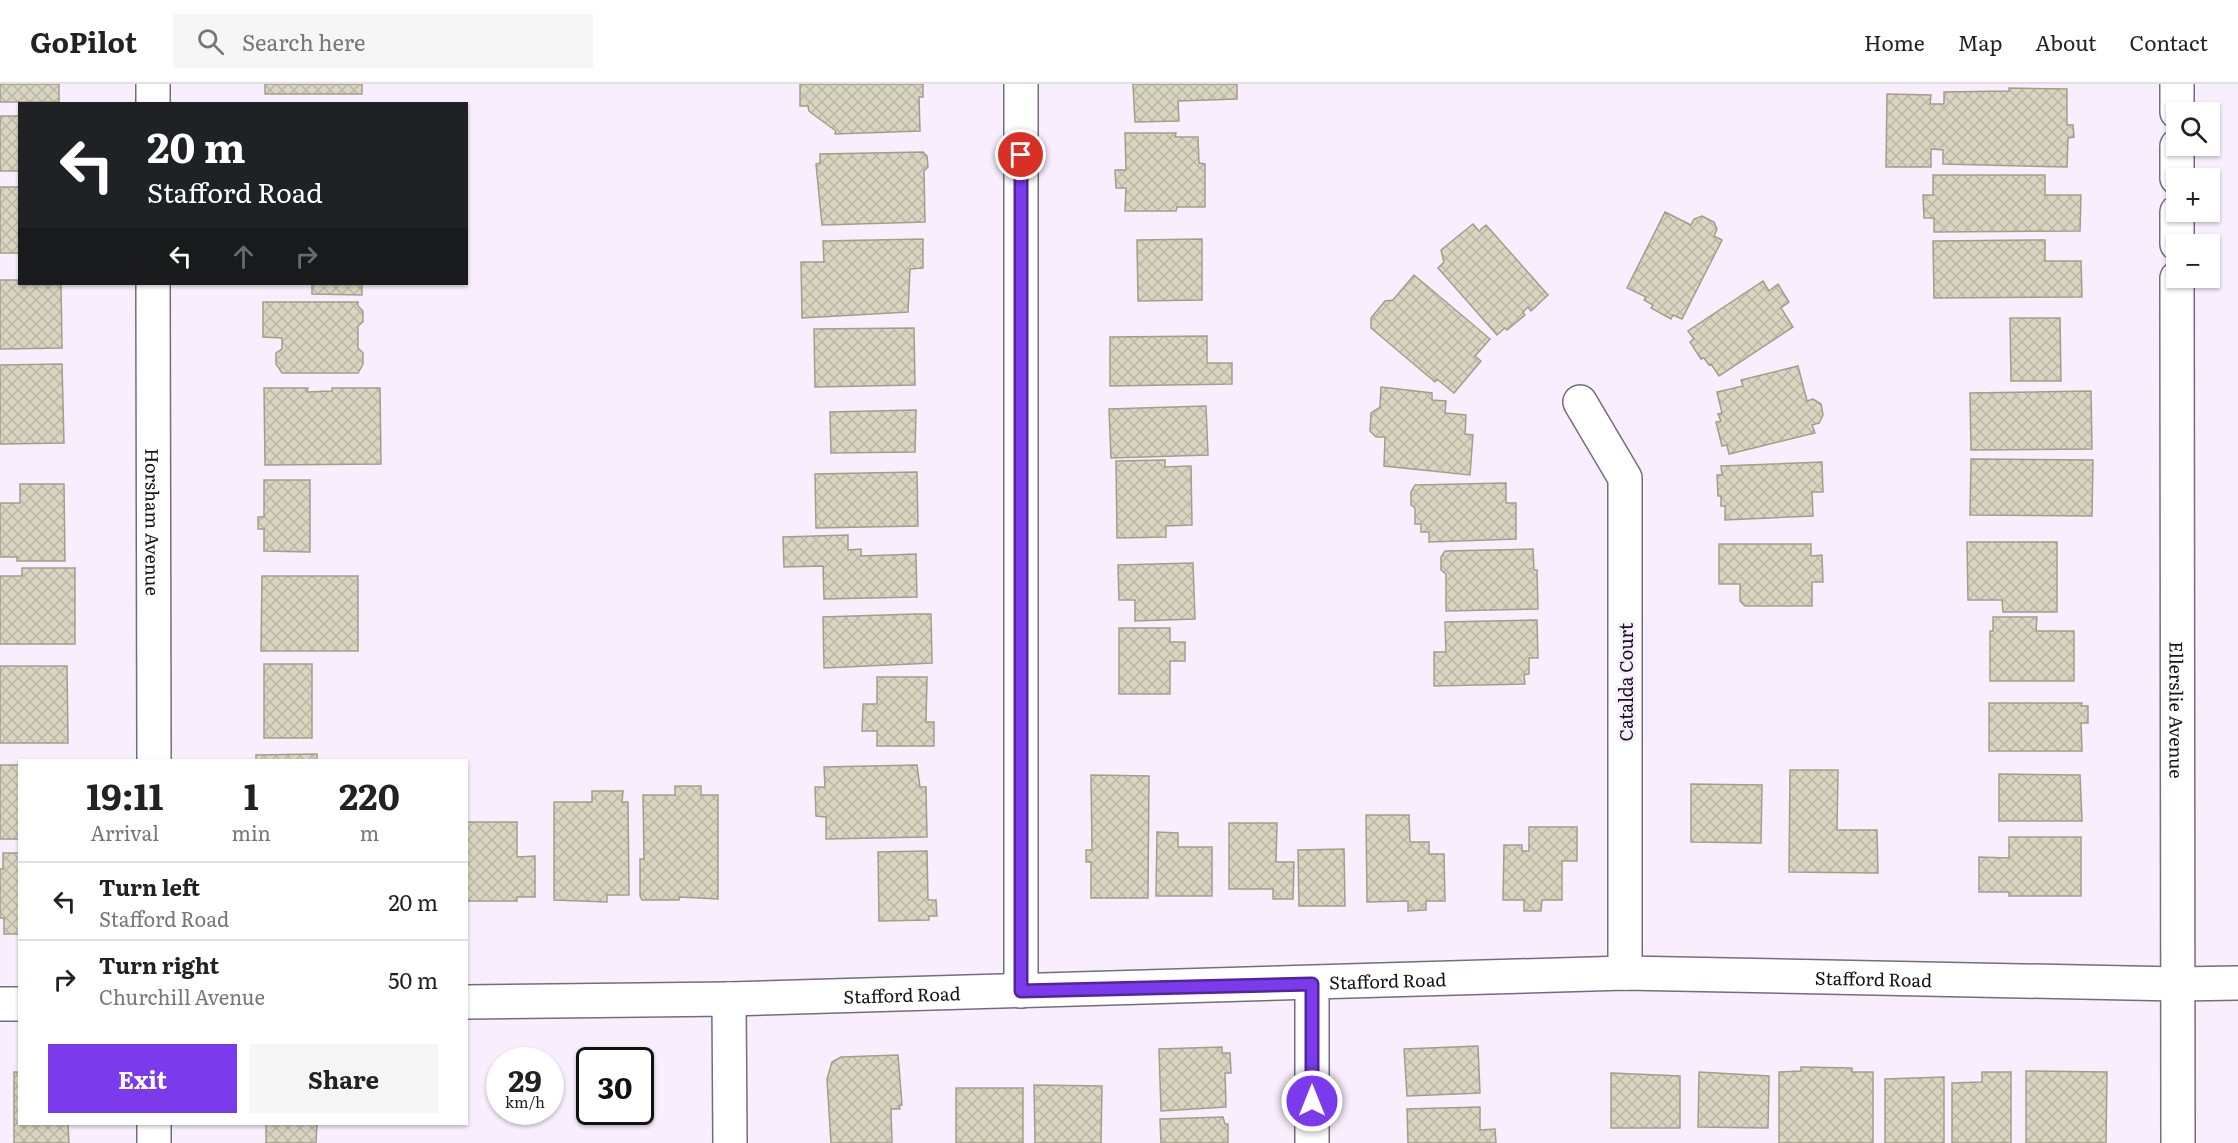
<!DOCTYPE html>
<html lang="en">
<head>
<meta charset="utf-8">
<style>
  :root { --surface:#fff; --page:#f6f6f6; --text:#222; --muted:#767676; --line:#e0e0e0; --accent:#7c3aed }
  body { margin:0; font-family:Literata,serif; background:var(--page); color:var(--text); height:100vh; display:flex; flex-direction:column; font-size:22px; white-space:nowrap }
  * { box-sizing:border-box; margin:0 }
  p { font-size:20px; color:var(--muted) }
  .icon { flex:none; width:33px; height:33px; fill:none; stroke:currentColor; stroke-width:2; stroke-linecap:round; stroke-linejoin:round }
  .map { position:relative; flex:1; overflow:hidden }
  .side { position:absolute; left:18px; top:675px; width:450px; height:366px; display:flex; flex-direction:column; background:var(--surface); border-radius:0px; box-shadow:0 2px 4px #0004 }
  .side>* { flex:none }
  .guide { position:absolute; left:18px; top:18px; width:450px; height:183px; border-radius:0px; box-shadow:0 2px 4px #0004; background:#202124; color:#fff; overflow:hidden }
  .controls { position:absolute; left:2166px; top:18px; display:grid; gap:12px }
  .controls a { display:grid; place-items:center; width:54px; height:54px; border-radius:0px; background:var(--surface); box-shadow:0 2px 4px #0004; font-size:30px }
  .speed { position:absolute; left:486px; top:963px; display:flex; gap:12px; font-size:30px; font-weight:700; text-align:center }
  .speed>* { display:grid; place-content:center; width:78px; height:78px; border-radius:50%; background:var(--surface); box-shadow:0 2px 4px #0004; line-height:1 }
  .speed small { font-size:15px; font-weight:400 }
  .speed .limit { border:3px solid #111; border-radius:9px; background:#fff; color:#111 }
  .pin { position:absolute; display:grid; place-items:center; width:51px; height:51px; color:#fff; margin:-26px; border:3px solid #fff; border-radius:50%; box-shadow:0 2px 6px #0007 }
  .me { position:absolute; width:66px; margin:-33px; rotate:0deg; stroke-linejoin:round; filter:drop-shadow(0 0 4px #0008) }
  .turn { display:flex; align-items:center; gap:21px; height:126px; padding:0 30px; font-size:27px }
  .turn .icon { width:78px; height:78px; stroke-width:2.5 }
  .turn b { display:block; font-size:42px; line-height:51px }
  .lanes { display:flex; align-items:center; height:57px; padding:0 30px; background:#0003; justify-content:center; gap:30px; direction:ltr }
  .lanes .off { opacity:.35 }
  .eta { display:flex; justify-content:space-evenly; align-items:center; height:102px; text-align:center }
  .eta b { font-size:36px; font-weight:700; line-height:42px }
  .button { display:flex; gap:12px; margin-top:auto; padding:12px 30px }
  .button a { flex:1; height:69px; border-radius:0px; background:var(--accent); color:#fff; font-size:24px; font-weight:700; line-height:69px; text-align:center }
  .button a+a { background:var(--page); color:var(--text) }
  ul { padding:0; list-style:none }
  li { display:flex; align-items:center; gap:18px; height:78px; padding:0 30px; border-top:2px solid var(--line) }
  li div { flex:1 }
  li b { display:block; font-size:22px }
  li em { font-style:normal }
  header { display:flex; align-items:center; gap:36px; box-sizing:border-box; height:84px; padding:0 30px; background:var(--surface); border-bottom:2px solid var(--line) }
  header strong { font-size:28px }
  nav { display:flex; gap:33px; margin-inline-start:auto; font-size:21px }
  .search { width:420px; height:54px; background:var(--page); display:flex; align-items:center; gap:15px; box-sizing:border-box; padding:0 21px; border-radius:0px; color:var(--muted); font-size:22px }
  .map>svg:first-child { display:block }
</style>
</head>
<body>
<header>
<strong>GoPilot</strong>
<div class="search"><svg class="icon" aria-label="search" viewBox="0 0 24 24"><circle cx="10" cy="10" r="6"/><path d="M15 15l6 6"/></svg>Search here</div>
<nav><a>Home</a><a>Map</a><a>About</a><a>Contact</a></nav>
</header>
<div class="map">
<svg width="2238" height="1059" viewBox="0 0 2238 1059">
  <defs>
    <pattern id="building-cross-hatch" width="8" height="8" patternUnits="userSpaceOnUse" patternTransform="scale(1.5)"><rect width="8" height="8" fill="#d9d5c1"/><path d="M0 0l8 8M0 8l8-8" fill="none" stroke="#bab6a5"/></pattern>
  </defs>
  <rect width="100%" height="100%" fill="#f8eefd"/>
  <path fill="url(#building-cross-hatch)" stroke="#a29e8b" stroke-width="1.5" d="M0,0H59V18H0Z
    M265,0H362V10H265Z
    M800,0H923V13H919L920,47L835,50L836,47L809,27L808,22H800Z
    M1133,0H1237V15L1178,17L1179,37L1135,38Z
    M2009,4L2067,5V41H2073L2074,53L2068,54L2067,83L1943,80V66L1931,65V83H1886L1887,10L1931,11L1930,20H1944V8L2009,7Z
    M0,32H20V87H0Z
    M1125,49H1176L1175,53H1198L1199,79L1205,80V123H1177L1176,127H1125L1126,104H1116L1115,86H1126Z
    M923,68L927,72L928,83L924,87L925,138L822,141L816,80L820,79V70Z
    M1933,91H2045V111H2081L2080,147L1934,148V134H1924L1923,111H1933Z
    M0,103H20V169H0Z
    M1665,128L1691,141L1694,135L1702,132L1714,138L1717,145L1714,152L1722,156L1682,235L1673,231L1671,235L1651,224L1653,221L1644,216L1646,213L1627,204Z
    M1473,140L1479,147L1486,141L1548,211L1531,227L1528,223L1523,228L1525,231L1507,246L1505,244L1497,251L1438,184L1444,178L1441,166Z
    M923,155V184L910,185L908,228L802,234L801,178H824L823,157Z
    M1202,155V216L1138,217L1137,156Z
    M2045,156V177H2081L2082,213L1934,214L1933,157Z
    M1414,191L1490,255L1475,272L1481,277L1454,309L1437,295L1435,298L1371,244V234L1385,217L1393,216Z
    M0,196H20V200H61L62,264L0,265Z
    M1763,197L1769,207L1778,200L1789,218L1781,224L1793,243L1719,292L1711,280L1709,281L1704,274L1701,275L1690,258L1694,255L1688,247Z
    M312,200H362V211L312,210Z
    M263,218H358V222L363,227V238L358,242V264L363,269V280L358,289H282L276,280V269L282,265V254L263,253Z
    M2010,234H2060L2061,297H2011Z
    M914,244L915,301L815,303L814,245Z
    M1207,252V279H1232V300L1110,302V253Z
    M62,280L64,359L0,360V281Z
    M1798,282L1807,317L1813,315L1821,320L1823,331L1819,339L1812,341L1815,349L1729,370L1727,361L1722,362L1716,338L1721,337L1718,330L1722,329L1717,308L1743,302L1741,296Z
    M1381,303L1432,309V316L1446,317L1445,329L1466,331L1465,350L1473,351L1470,391L1384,382L1385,353H1376L1370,347L1371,329L1380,323Z
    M264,304H308L307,308L332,307V304H380L381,380L265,381Z
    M2091,307L2092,365L1971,366L1970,309Z
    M1206,322L1208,371L1111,374L1109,325Z
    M916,326L915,368L831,369L830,328Z
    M1971,375L2093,376L2092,432L1970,431Z
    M1165,376V383L1191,382L1192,441L1166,442V453L1117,454L1116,377Z
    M1822,378L1823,408H1812L1813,432L1725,436V422H1721V412H1718L1717,391H1722L1721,382Z
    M917,388L918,442L816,444L815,390Z
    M264,396H310V468L264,467V445H258V433H264Z
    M1506,399V419H1516V455L1429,458V448H1421V440H1415V424L1411,421V408L1415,401Z
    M20,400H64L65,477H17V473H0V419H20Z
    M848,451V466L861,465V472L916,470L917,513L824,515L823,482L784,483L783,453Z
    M1967,458H2057V528H2003L2002,516H1968Z
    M1719,460H1811V472L1822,471L1823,498H1812V522H1745L1740,517V500H1719Z
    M1533,465L1534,486H1537L1538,525L1446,527V490L1441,486V473L1445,467Z
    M1193,479L1195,535L1135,537V516H1119L1118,481Z
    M22,484H75V560H0V492H22Z
    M262,492H358V567H261Z
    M915,530H931L932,579L824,584L823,533Z
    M1993,533H2037L2036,547H2074V597H1990V547H1993Z
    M1537,536L1538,574H1529V590L1524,591L1525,600L1434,602V568H1446L1445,538Z
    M1119,544H1170V558H1185V577H1170V610H1119Z
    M264,580H312V654H264Z
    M0,582H67L68,659H0Z
    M877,593H927L926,638H934V662H877V647H862L863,620H877Z
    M1989,619H2082L2081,622H2088V639H2081L2082,667H1989Z
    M317,670V676H256V671Z
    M0,681H20V755H0Z
    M917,681L920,703H926L927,753L826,755V733L816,732L815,703H825L824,683Z
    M1790,686H1838L1837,746H1877L1878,789L1789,788Z
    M1999,690L2080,691L2082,737H1999Z
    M1091,691L1149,692L1148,814H1091V778H1086V766H1092Z
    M1691,700L1762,701L1761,759L1691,758Z
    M675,702H701V711H718V815L679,813V816H642L640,812V775H644L643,711H675Z
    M592,707H623L622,718H628L629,811H607V818L554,816V718H592Z
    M1366,731H1409L1410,758H1429V770H1444L1445,817H1426V826L1408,827V817L1367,818Z
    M467,738H517V773L535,772V813H517V817H467Z
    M1229,739H1277L1276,778H1294L1293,815H1273V805H1229Z
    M1529,743H1577V777H1562V816H1542L1541,827H1524V816H1503L1504,761H1522V767H1529Z
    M1157,748L1178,749V763H1212V812H1156Z
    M2009,753H2081V812H2009V808H1979V773L2009,774Z
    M1344,765L1345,822H1299L1298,766Z
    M927,767L928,816H936L937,832H929V836L879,837L878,768Z
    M3,769H20V850H4V834H0V785H3Z
    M1478,962L1480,1009L1407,1012L1404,965Z
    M1222,963V969H1230L1231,989H1225L1226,1023L1161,1027L1159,965Z
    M898,971L902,1021L899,1022L900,1025H891L892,1059H831L827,995L832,978L841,973Z
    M1801,983L1852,984V988H1873V1059H1779V988L1801,987Z
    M2026,987L2107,988L2106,1059H2026Z
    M14,988H20V1040H68L69,1059H14Z
    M1699,988L1769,992L1768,1044L1698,1043Z
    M1982,988H2011V1059H1952V999L1982,998Z
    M1611,989L1680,992V1044H1611Z
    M1944,993V1059H1885V995Z
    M1034,1001L1102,1002L1101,1059H1035Z
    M956,1004H1023V1059H956Z
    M1480,1023V1046L1495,1045L1496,1059H1408L1407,1025Z
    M1223,1033L1225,1040H1228V1059H1161L1160,1035Z
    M266,1040H317L316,1059H266Z"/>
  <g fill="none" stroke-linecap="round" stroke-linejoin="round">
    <defs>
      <g id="minor">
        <path d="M153,0V20"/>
        <path d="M2177,0V28"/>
        <path d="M2177,62V94"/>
        <path d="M2177,128V160"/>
        <path id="s1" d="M2177,194L2178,1059"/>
        <path id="s2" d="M153,200L154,676"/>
        <path d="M1580,318L1625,394V889"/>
        <path d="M1312,900V1059"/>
        <path d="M1021,907V0"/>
        <path d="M729,915L730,1059"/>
        <path id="s3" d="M466,918L729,915L1625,889L2178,900L2238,899"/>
        <path d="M0,920H20"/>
        <path d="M154,1040V1059"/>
      </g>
    </defs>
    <use href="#minor" stroke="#776c7c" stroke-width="36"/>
    <use href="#minor" stroke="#fff" stroke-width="33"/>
  </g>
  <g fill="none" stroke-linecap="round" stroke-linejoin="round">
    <defs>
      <path id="route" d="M1021,71V907L1312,900V1017"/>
    </defs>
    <use href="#route" stroke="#51269a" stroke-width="15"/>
    <use href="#route" stroke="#7c3aed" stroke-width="10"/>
  </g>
  <g text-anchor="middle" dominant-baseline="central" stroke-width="6" stroke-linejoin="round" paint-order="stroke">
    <g font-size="18" fill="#161218" stroke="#f8eefd">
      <text stroke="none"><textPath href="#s2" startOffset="238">Horsham Avenue</textPath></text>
      <text transform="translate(1625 598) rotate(-90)">Catalda Court</text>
      <text stroke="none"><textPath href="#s1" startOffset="432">Ellerslie Avenue</textPath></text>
      <text stroke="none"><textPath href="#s3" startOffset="1408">Stafford Road</textPath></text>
      <text stroke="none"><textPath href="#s3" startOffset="922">Stafford Road</textPath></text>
      <text stroke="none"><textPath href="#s3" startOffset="436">Stafford Road</textPath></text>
    </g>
  </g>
</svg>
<div class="controls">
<a><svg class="icon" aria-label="search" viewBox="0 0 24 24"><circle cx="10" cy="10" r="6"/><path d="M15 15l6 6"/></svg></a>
<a>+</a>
<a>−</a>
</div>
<div class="speed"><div>29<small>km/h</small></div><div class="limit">30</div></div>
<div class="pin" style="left:1021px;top:71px;background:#d93025"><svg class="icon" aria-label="arrive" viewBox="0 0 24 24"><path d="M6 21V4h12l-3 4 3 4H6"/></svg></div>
<svg class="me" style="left:1312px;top:1017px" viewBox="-20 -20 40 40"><circle r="17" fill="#7c3aed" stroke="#fff" stroke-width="3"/><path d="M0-11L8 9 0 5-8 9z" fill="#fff"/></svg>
<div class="guide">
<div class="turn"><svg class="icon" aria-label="left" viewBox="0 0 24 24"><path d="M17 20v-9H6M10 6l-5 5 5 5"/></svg><div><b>20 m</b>Stafford Road</div></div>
<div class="lanes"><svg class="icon" aria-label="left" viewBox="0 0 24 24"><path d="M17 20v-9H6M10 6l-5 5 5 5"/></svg><svg class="icon off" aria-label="ahead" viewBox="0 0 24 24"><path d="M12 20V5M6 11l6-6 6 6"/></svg><svg class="icon off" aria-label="right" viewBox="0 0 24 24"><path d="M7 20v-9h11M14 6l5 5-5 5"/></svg></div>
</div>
<section class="side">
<div class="eta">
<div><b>19:11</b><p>Arrival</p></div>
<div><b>1</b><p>min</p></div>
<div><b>220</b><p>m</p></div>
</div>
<ul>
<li><svg class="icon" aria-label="left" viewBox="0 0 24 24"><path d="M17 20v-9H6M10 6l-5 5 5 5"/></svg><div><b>Turn left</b><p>Stafford Road</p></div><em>20 m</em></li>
<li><svg class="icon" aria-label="right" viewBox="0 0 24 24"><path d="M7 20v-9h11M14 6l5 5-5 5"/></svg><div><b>Turn right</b><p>Churchill Avenue</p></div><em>50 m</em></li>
</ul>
<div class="button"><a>Exit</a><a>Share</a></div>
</section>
</div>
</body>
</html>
